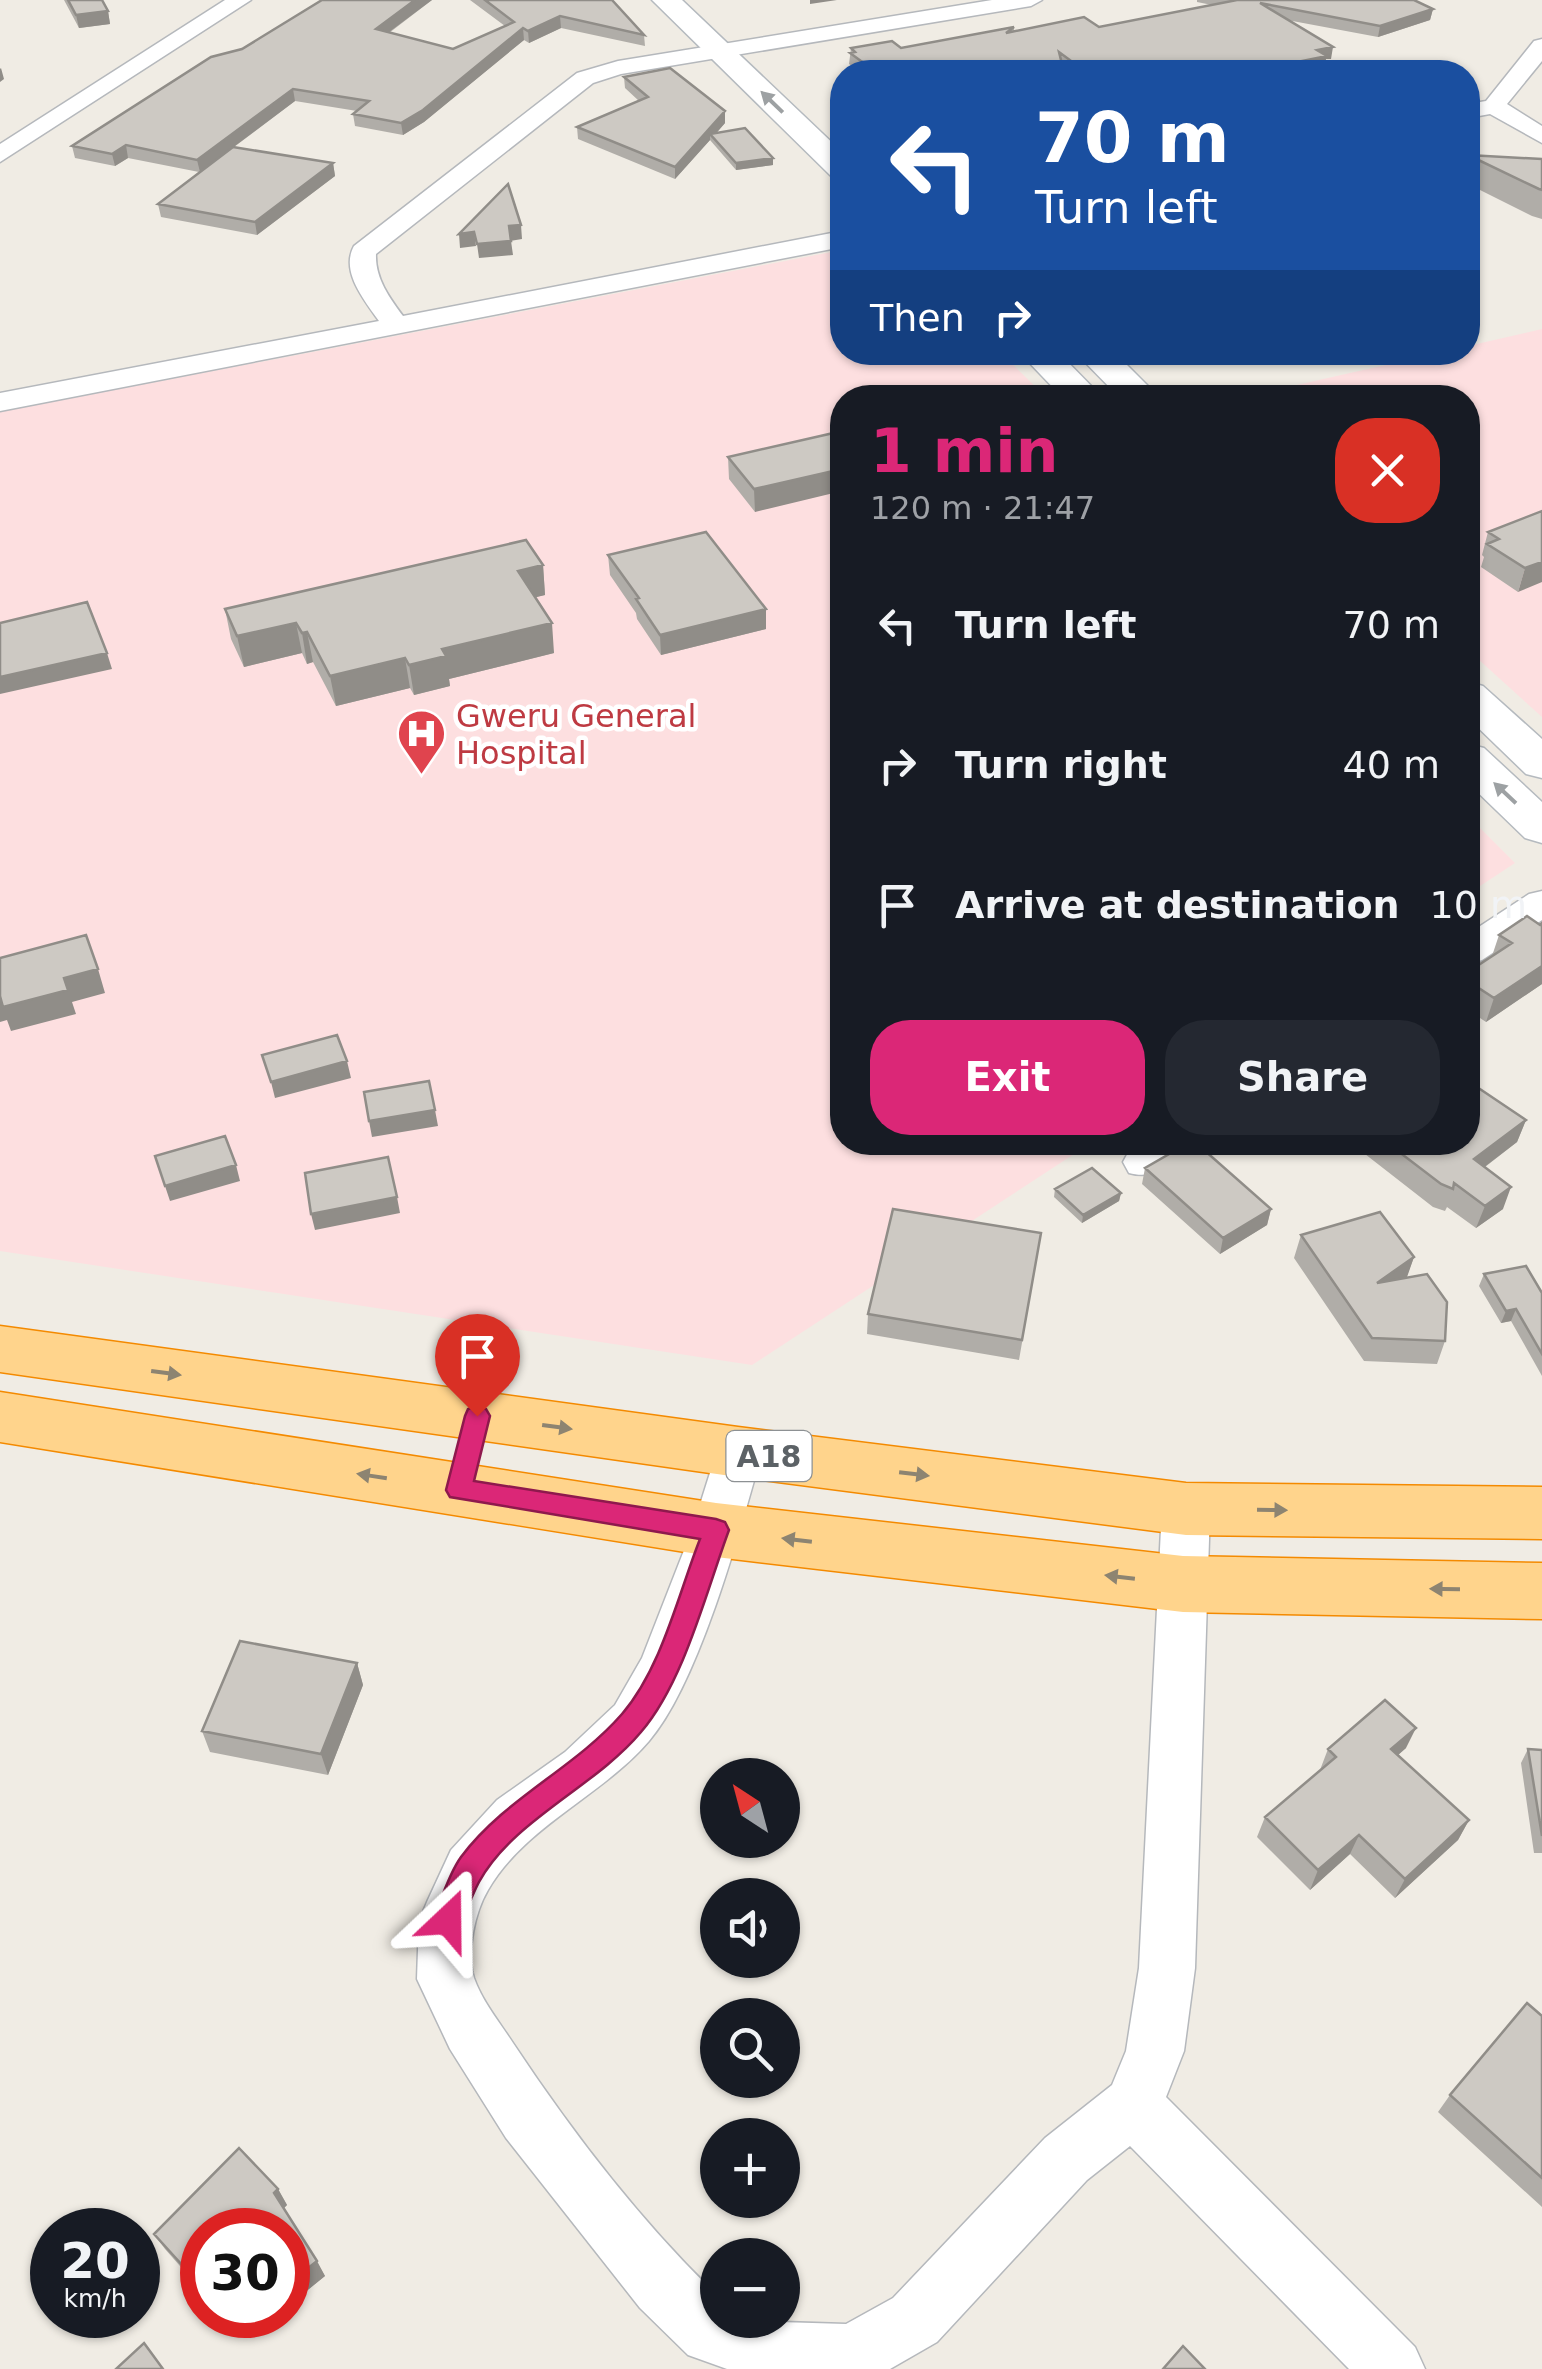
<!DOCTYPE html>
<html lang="en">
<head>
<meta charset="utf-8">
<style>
  :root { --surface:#171b24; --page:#242831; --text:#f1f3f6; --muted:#9ea1a6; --accent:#db2777 }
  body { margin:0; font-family:"DejaVu Sans",sans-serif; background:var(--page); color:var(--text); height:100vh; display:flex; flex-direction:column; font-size:38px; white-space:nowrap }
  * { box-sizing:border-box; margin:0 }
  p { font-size:32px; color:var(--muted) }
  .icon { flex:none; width:55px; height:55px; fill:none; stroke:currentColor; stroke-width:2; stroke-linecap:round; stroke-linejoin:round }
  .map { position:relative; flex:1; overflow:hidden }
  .drawer { position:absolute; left:830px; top:385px; width:650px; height:770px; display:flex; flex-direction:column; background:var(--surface); border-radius:40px; box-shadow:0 2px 8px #0004 }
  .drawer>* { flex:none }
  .banner { position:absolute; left:830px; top:60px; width:650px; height:305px; border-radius:40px; box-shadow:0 2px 8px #0004; background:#1a4fa0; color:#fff; overflow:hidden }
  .needle { width:65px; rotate:324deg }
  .buttons { position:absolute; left:700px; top:1758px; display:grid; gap:20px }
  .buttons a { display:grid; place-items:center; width:100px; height:100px; border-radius:50%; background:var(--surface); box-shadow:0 2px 8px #0004; font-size:50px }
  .speed { position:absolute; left:30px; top:2208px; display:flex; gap:20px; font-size:50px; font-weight:700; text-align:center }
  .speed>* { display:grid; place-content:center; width:130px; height:130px; border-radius:50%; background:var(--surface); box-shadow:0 2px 8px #0004; line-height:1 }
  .speed small { font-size:25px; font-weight:400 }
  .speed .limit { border:15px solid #d22; background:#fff; color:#111 }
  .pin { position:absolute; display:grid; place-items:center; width:85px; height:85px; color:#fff; margin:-102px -42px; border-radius:50% 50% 50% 0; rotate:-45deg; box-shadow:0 0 10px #0007 }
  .pin .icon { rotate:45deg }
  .me { position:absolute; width:110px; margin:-55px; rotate:23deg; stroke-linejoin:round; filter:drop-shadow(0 0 8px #0008) }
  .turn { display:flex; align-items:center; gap:35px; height:210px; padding:0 40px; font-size:45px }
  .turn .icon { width:130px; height:130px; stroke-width:2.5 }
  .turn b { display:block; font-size:70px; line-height:85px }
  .then { display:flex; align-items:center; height:95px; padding:0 40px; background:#0003; gap:20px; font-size:38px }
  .round { display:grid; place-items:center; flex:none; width:105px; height:105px; border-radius:40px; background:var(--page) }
  .headline { display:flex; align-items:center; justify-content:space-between; height:170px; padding:0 40px }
  h1 { font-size:60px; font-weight:800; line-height:75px; color:var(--accent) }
  .primary-button { display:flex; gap:20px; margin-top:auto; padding:20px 40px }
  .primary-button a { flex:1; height:115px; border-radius:40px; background:var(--accent); color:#fff; font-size:40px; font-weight:800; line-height:115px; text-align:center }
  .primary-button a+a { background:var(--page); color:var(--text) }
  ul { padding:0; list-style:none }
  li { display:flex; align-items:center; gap:30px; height:140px; padding:0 40px }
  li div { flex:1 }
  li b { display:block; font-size:38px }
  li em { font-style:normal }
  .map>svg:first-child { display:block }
</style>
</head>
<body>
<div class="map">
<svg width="1542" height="2369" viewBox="0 0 1542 2369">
  <rect width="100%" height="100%" fill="#f0ece4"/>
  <path fill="#fddfe0" d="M842,250V352L1001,353L1046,397L842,398V1142L1091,1143L752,1365L0,1251V412Z
    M1542,329V717L1468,650V398H1239L1439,353L1468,352V346Z
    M1468,816L1515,863L1468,894Z"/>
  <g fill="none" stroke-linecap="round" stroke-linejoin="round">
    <defs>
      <path id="street" d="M225,0H251L0,162V144Z
        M992,0H1042L1031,6L621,74L593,83L376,254C375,278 389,297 403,316L842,231V247L0,411V393L379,321C364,300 340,271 354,246L577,73L618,61Z
        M1542,39V61L1507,104L1542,126V143L1490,114L1468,118V104L1486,101L1534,41Z
        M1542,891V920L1482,960L1468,964V934L1529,894Z
        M1142,1142H1195C1182,1165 1154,1180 1129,1173L1123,1162L1129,1151Z
        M738,1432L755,1438L762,1452C741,1528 699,1683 649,1741C602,1796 525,1826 488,1890C475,1912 466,1952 474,1978C482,2001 500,2023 513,2043C572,2132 641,2222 718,2296V2320L846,2324L893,2298L1045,2138L1112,2085L1126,2051L1139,1968L1162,1509L1169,1495L1186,1489L1203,1495L1210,1509L1195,1968L1184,2051L1166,2097L1415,2347L1425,2369H1349L1130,2146L1087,2180L937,2342L890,2369H727L688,2355L640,2308L506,2138L450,2049L417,1979L419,1921L427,1902L451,1850L497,1800L565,1752L615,1705L642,1658L692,1530L721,1438Z"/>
      <path id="secondary" d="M652,0H682L842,152V178L831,176Z
        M1019,352H1058L1103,398H1063Z
        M1075,352H1114L1160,398H1120Z
        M1468,682L1483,686L1542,739V778L1526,774L1468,718Z
        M1468,744L1484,748L1542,802V843L1525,838L1468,783Z"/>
      <path id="highway" d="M0,1326L738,1427L1186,1483L1542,1487V1539L1186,1535L738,1477L0,1372Z
        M0,1392L716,1503L1183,1556L1542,1563V1619L1183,1612L716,1557L0,1442Z"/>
    </defs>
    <use href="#street" stroke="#b5b8bc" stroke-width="3"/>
    <use href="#secondary" stroke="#b5babf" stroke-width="3"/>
    <use href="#highway" stroke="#f48a00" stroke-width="3"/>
    <use href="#street" fill="#fff" fill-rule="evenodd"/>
    <use href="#secondary" fill="#fff" fill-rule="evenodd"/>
    <use href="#highway" fill="#ffd48c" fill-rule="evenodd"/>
  </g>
  <path fill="#b0ada8" d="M64,0H102L108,11L110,24L79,28Z
    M322,0H432L389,33L453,49L505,26L470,0H612L644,35L645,46L561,28L529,43L524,40L424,122L403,135L355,126L353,114L357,111L295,101L234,147L333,163L335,176L257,235L161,217L158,204L199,172L128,158L115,166L75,158L72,146L242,49Z
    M1197,0H1414L1433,9L1430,20L1378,37L1287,20L1331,59H1326L1324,67L1299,72H1070L1063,67L1064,72H860L849,64L851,48H901L1014,27V32L1099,27L1212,5L1197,2Z
    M624,77L725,123L717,132L773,165L736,170L710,140L675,179L578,139L577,127L639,101L625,88Z
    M1468,155L1542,159V219L1532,216L1468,184Z
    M838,432L755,512L729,479L728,457Z
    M1542,511L1518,592L1481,567L1484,557L1482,555L1488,532Z
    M608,555L766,609V629L661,655L637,619L636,613L610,575Z
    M543,565L545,595L535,597L554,653L449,679L450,686L414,695L410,688L336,706L313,662L307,664L302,653L244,667L231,639L225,609Z
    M1542,923V984L1486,1022L1468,1010V972L1492,956L1499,935Z
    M1526,1120L1517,1142L1485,1167L1503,1209L1476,1228L1447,1207L1445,1211L1433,1207L1365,1154L1368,1142H1468Z
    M1145,1168L1271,1209L1267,1225L1220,1254L1142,1184Z
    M1055,1189L1121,1193L1119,1201L1082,1223L1054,1197Z
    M1041,1233L1019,1360L867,1334L868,1314Z
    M1301,1235L1414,1257L1406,1278L1445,1341L1437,1364L1364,1361L1294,1258Z
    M1484,1274L1542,1293V1376L1511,1321L1501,1323L1479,1286Z
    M357,1663L363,1685L328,1775L210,1752L202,1731Z
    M1406,1748L1398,1755L1469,1820L1458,1840L1395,1898L1350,1854L1310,1890L1257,1837L1265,1817L1320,1770L1328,1749Z
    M1528,1749L1542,1750V1853H1534L1521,1763Z
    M1542,2016V2207L1438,2112L1450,2095Z
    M278,2189L287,2205L284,2208L325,2276L288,2306V2230H202V2291L165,2249L154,2234Z"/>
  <path fill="#908d88" d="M415,0H432L377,41L376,29Z
    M810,0H837L810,4Z
    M1433,9L1430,20L1378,37L1380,26Z
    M108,11L110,24L79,28L76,15Z
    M560,16L561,28L529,43L528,31Z
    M523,28L524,40L424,122L403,135L401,123Z
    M1333,47L1331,59H1326L1324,67L1299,72H1276L1277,66L1317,50Z
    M1,68L4,79L0,82V69Z
    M293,89L295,101L200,172L197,160Z
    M725,111V123L713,137L710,134V140L675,179V167Z
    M126,145L128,158L115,166L112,154Z
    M773,158V165L736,170V163Z
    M333,163L335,176L257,235L255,222Z
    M521,225L522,239L510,241L509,226Z
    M474,232L476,246L460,248L459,234Z
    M511,241L513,255L479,258L477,244Z
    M842,469V491L755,512L754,489Z
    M1542,562V582L1518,592L1525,568Z
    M543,565L545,595L521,601L518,571Z
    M766,609V629L661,655L660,635Z
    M296,623L302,653L244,667L237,636Z
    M552,623L554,653L449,679L450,686L414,695L409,665L442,649Z
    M307,632L313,662L307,664L302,633Z
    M107,653L112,669L0,694V677Z
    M405,658L410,688L336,706L330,676Z
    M1542,966V984L1486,1022L1494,998Z
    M98,969L105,993L72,1002L76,1014L11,1031L7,1020L0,1022V996Z
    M347,1061L351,1078L275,1098L271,1082Z
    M435,1110L438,1126L372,1137L369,1121Z
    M1526,1120L1517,1142L1466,1181L1474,1159Z
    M236,1165L240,1181L170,1201L165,1186Z
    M1511,1187L1503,1209L1476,1228L1485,1206Z
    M1121,1193L1119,1201L1082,1223L1083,1215Z
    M397,1197L400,1213L315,1230L311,1214Z
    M1271,1209L1267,1225L1220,1254L1223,1238Z
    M1414,1257L1406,1280L1377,1283Z
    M1516,1309L1511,1321L1501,1323L1506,1311Z
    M357,1663L363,1685L328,1775L321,1754Z
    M1416,1728L1406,1748L1382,1769L1391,1749Z
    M1469,1820L1458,1840L1395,1898L1405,1879Z
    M1359,1835L1350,1854L1310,1890L1318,1870Z
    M278,2189L287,2205L283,2209L274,2193Z
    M317,2261L325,2276L288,2306V2284Z
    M202,2267V2290L193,2277Z
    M249,2315H276L248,2337L239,2323Z"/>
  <path fill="#cdc9c3" stroke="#908d88" stroke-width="2.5" d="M68,0H102L108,11L76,15Z
    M322,0H415L376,29L453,49L514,22L485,0H612L644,35L560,16L528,31L523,28L423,110L401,123L353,114L369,101L293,89L197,160L126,145L112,154L72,146L211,57L242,49Z
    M1237,0H1414L1433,9L1380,26L1260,3L1333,47L1317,50L1327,56L1277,66L1287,72H1086L1059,52L1064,72H876L850,53L855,52L851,48L892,41L901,48L1014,27L1006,33L1084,17L1099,27Z
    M670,68L725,111L675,167L577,127L648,97L624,77Z
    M745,128L773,158L736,163L710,134Z
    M233,147L333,163L255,222L158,204Z
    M1468,155L1542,159V190L1539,189Z
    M508,184L521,225L509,226L511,241L477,244L474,232L459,234Z
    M838,432L842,438V469L754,489L728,457Z
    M1542,511V562L1525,568L1487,544L1499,539L1488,532Z
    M706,532L766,609L660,635L636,599L639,598L608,555Z
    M526,540L543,565L518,571L552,623L442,649L446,656L409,665L405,658L330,676L307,632L302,633L296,623L237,636L225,609Z
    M87,602L107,653L0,677V623Z
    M1527,916L1540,925L1542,923V966L1494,998L1468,981V972L1512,943L1499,935Z
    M86,935L98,969L64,978L68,990L3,1007L0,996V958Z
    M337,1035L347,1061L271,1082L262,1055Z
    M429,1081L435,1110L369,1121L364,1092Z
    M1468,1081L1526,1120L1474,1159L1511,1187L1485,1206L1454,1183L1453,1189L1441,1184L1386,1142H1468Z
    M225,1136L236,1165L165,1186L155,1156Z
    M1190,1142H1195L1271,1209L1223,1238L1145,1168Z
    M388,1157L397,1197L311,1214L305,1173Z
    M1092,1168L1121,1193L1083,1215L1055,1189Z
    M893,1209L1041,1233L1022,1340L868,1314Z
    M1380,1212L1414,1257L1377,1283L1427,1274L1447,1302L1445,1341L1372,1338L1301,1235Z
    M1526,1266L1542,1293V1354L1516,1309L1506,1311L1484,1274Z
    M240,1641L357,1663L321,1754L202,1731Z
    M1385,1700L1416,1728L1391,1749L1469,1820L1405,1879L1359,1835L1318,1870L1265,1817L1336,1757L1328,1749Z
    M1528,1749L1542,1750V1836Z
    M1527,2003L1542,2016V2178L1450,2095Z
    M239,2148L278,2189L274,2193L317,2261L288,2284V2230H202V2267L193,2277L154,2234Z
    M234,2315H249L239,2323Z
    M144,2343L163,2369H116Z
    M1183,2346L1205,2369H1163Z"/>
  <defs><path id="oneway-solid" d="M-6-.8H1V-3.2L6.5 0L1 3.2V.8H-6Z" transform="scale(2.5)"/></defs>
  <g fill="#9da1a3">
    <use href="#oneway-solid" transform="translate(772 102) rotate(-136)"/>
    <use href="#oneway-solid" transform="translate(1505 793) rotate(-137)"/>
  </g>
  <g fill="#8d8471">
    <use href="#oneway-solid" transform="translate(166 1373) rotate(8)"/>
    <use href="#oneway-solid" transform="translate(557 1427) rotate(8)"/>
    <use href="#oneway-solid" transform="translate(914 1474) rotate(7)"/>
    <use href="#oneway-solid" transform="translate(372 1476) rotate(-171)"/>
    <use href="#oneway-solid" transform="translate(1272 1510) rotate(1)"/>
    <use href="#oneway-solid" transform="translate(797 1540) rotate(-173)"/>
    <use href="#oneway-solid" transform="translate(1120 1577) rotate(-173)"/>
    <use href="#oneway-solid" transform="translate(1445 1589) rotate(-179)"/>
  </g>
  <path fill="#db2777" stroke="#8e194d" stroke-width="2.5" d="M477,1406L486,1409L490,1416L474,1481L716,1519L725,1522L729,1530C706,1592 684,1682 641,1732C595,1787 513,1820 479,1882C471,1897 465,1915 458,1931L448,1935L437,1931L433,1920C441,1901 448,1875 461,1857C505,1798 574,1769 622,1714C662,1667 678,1595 700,1539L450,1497L446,1490L465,1416L468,1409Z"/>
  <defs>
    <symbol id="hospital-pin" viewBox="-11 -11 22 30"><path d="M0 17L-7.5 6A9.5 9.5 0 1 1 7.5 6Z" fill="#e0444e" stroke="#fff"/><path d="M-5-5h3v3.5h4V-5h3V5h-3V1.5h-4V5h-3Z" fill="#fff"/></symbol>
  </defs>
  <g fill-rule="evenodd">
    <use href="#hospital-pin" x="394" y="706" width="55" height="75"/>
  </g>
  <g text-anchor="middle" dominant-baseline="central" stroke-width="9" stroke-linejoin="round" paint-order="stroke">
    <rect fill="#fff" stroke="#8d9194" stroke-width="2.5" x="726.5" y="1431" width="85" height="50" rx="8"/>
    <g font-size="30" font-weight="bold" fill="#5c6266">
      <text x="769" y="1456">A18</text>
    </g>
    <g font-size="32" fill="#be3a42" stroke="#fff" text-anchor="start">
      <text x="456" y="716">Gweru General<tspan x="456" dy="37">Hospital</tspan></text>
    </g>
  </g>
</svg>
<div class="buttons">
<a><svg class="needle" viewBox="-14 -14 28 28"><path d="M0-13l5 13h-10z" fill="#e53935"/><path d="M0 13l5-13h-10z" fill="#9ea1a6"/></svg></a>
<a><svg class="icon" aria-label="sound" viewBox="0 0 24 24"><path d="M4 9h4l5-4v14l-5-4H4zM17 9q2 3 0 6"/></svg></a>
<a><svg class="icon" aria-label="search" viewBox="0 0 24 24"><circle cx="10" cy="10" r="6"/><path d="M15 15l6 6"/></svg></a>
<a>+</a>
<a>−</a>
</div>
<div class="speed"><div>20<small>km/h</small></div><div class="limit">30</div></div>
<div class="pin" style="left:477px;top:1416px;background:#d93025"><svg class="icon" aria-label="arrive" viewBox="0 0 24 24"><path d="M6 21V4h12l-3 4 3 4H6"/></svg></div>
<svg class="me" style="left:448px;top:1920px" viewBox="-20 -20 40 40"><path d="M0-17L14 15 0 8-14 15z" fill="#db2777" stroke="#fff" stroke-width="4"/></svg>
<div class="banner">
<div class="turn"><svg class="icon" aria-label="left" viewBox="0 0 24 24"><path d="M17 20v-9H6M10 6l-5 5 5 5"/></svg><div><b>70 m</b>Turn left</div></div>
<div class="then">Then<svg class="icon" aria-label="right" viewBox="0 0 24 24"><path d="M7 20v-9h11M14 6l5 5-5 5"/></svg></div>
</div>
<section class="drawer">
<div class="headline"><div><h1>1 min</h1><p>120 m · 21:47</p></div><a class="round" style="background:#d93025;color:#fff"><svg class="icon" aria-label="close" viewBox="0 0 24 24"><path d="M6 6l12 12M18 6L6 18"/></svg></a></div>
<ul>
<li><svg class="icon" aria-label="left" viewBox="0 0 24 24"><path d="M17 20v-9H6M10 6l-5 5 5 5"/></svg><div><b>Turn left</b></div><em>70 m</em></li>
<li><svg class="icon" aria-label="right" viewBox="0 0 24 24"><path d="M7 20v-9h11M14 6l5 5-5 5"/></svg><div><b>Turn right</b></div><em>40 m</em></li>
<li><svg class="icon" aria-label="arrive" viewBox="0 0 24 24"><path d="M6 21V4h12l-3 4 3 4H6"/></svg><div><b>Arrive at destination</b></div><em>10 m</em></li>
</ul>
<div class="primary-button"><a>Exit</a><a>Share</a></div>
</section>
</div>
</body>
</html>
